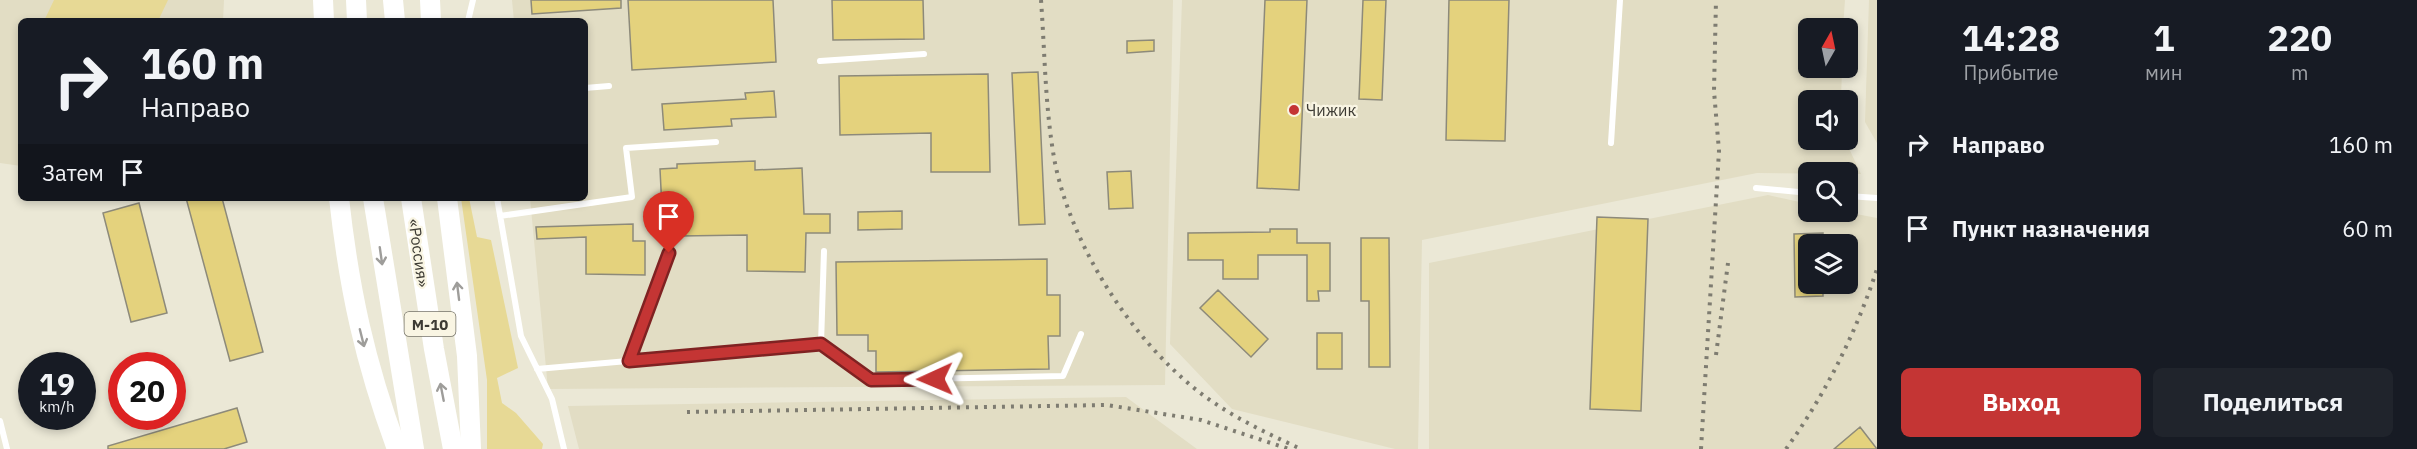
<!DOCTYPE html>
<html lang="ru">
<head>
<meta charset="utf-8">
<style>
  :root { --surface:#171b24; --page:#20242c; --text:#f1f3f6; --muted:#9ea1a6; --accent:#c43534 }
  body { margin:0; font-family:"IBM Plex Sans",sans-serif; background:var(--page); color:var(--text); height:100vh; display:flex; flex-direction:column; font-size:22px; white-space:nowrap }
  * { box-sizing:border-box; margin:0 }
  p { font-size:20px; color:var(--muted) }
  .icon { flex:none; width:33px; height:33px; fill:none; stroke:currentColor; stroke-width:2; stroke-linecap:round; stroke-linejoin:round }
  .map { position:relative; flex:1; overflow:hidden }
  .side { display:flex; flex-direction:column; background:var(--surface); width:540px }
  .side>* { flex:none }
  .top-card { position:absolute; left:18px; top:18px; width:570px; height:183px; border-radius:9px; box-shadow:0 3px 9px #0003; background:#171b24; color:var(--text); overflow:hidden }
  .needle { width:39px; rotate:9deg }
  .controls { position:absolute; left:1798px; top:18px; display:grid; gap:12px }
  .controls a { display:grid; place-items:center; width:60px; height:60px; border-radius:9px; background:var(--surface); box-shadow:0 3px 9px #0003; font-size:30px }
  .speed { position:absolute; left:18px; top:352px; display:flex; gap:12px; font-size:30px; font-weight:700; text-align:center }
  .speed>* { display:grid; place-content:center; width:78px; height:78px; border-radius:50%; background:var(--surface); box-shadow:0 3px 9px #0003; line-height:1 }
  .speed small { font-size:15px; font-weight:400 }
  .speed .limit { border:9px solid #d22; background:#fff; color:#111 }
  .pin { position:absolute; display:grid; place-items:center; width:51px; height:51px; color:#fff; margin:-62px -26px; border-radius:50% 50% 50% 0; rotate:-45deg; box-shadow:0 0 6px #0007 }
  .pin .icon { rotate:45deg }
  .me { position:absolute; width:66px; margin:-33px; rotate:269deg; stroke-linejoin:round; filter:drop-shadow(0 0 4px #0008) }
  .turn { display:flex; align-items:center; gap:21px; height:126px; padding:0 24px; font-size:27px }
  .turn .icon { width:78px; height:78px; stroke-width:2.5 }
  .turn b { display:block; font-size:42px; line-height:51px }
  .then { display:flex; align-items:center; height:57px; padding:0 24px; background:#0003; gap:12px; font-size:22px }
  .eta { display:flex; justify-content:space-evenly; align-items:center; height:102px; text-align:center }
  .eta b { font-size:36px; font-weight:700; line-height:42px }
  .primary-button { display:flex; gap:12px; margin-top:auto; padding:12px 24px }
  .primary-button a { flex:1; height:69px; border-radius:9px; background:var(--accent); color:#fff; font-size:24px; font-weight:700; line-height:69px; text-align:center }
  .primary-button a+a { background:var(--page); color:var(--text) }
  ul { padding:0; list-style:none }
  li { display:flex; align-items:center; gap:18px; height:84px; padding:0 24px }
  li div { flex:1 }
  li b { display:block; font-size:22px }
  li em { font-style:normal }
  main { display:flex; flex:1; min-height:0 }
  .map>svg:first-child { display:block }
</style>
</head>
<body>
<main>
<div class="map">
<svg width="1877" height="449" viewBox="0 0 1877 449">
  <rect width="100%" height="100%" fill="#ebe8d6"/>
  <path fill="#e2ddc4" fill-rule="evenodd" d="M0,0H224L223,21H21V166L0,163Z
    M512,0H1173L1165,385L548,389L530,198H585V21H514Z
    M1182,0H1845L1843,28H1809V68H1842L1841,100H1809V140H1845L1861,174L1757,173L1422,240L1418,449H1395L1232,409L1170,344Z
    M1869,0H1877V143L1865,122Z
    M1768,195L1809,204V212H1846L1877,218V449H1429V263ZM1809,244H1848V284H1809Z
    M1126,397L1197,449H579L568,406Z"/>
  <path fill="#e7d995" d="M54,0H168L158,21H44Z
    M461,198H469L477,237L491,240L518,368L497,378L502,403L516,413L543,444L542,449H487V380Z"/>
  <path fill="#e4d27d" stroke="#8d8a7a" stroke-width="1.5" d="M531,0H621V8L532,14Z
    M628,0H773L776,62L632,70Z
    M832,0H923L924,39L833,40Z
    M1265,0H1307L1299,190L1257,188Z
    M1363,0H1386L1382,100L1359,99Z
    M1449,0H1509L1505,141L1446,140Z
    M1154,40V51L1127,53V41Z
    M1038,72L1045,224L1019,225L1012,73Z
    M988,74L990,172H931V133L840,135L839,76Z
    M774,91L776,117L731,119L732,126L664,130L662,104L746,99L745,93Z
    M755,161V170L802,168L804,214H830V233H806L805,272L747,271V235L680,236L679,209H662L660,169L677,168V164Z
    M1131,171L1133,208L1109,209L1107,172Z
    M186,198H222L263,352L230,361Z
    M139,203L167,313L131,322L103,213Z
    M902,211V229L858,230V212Z
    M1597,217L1648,219L1641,411L1590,409Z
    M633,224V241H645V275L586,274V237L537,239L536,227Z
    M1270,229H1297V243H1330V291H1318L1319,301H1307V255H1258V279H1223V260H1188V233L1270,232Z
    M1823,233V244H1809V284H1823V296L1795,297L1794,234Z
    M1361,238H1389L1390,367H1369V301H1361Z
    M1047,259V295H1060V336H1048L1049,369L876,372V351H868V335H837L836,262Z
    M1218,290L1268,339L1251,357L1200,308Z
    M1317,333H1342V369H1317Z
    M237,408L247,442L224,449H108V446Z
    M1860,427L1877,449H1834Z"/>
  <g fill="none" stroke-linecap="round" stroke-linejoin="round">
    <path stroke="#fff" stroke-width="6" d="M468,21L473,0
      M820,61L924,54
      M585,88L609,86
      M1611,143L1620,0
      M1756,188L1809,193
      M1848,196L1877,198
      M497,198L521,336L552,399L564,449
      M500,216L632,197L626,148L716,142
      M821,344L871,380L1063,376L1081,334
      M629,361L669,253
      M537,369L821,344L824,251
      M0,421L7,449"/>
    <path stroke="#fff" stroke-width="20" d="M323,0L324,21
      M430,0L431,21
      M339,198C349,289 365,363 397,449
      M447,198L467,356L471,449"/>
    <path stroke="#fff" stroke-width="20" d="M356,0L357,21
      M393,0L395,21
      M373,198L414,449
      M411,198L434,349L453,449"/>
    <path stroke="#7e7c71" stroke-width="4" stroke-dasharray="3 6" stroke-linecap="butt" d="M1041,0C1045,54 1045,110 1055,163C1072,246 1129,335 1194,388C1226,414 1264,432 1301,449
      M1716,355L1728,263
      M687,412L1107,405L1201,420L1289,449
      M1701,449L1719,151L1714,91L1716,0
      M1786,449C1825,395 1856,333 1877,269"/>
  </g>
  <defs><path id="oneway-shaft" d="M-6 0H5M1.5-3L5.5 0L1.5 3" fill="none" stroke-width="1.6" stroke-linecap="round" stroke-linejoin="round" transform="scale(1.5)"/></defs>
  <g stroke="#9e9d9a">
    <use href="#oneway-shaft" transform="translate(381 256) rotate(82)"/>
    <use href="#oneway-shaft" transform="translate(458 291) rotate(-97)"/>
    <use href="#oneway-shaft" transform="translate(362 338) rotate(76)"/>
    <use href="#oneway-shaft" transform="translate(442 392) rotate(-101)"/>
  </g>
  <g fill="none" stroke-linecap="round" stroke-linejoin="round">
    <defs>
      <path id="route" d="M669,253L629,361L821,344L871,380L935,379"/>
    </defs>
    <use href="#route" stroke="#7f2222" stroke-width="15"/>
    <use href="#route" stroke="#c43534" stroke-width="10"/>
  </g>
  <circle fill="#c43534" stroke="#f9f5e3" stroke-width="2" cx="1294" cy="110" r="6"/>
  <g text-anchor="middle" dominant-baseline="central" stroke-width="4.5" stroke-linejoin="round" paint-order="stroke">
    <rect fill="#f9f5e3" stroke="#757368" stroke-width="1.5" x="404.5" y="312" width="51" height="24" rx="4.5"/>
    <g font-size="15" font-weight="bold" fill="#3d3b34">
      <text x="430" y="324">М-10</text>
    </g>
    <g font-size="16" fill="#3d3b34" stroke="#f9f5e3" text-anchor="start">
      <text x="1306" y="110">Чижик</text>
    </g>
    <g font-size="16" fill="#3d3b34" stroke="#f9f5e3">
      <text transform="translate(419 253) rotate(82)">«Россия»</text>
    </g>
  </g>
</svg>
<div class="controls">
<a><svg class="needle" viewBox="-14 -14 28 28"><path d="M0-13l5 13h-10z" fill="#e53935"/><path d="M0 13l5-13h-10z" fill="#9ea1a6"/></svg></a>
<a><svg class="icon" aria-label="sound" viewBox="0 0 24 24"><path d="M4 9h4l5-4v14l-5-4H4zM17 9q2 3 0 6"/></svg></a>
<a><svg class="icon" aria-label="search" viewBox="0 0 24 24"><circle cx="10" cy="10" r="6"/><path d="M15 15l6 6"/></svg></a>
<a><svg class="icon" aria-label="layers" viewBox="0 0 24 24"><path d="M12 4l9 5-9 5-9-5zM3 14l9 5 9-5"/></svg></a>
</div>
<div class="speed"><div>19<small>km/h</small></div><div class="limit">20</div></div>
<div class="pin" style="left:669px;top:253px;background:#d93025"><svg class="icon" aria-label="arrive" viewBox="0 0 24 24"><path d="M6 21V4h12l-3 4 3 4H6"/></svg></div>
<svg class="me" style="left:935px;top:379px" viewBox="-20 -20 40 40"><path d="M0-17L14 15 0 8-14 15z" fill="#c43534" stroke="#fff" stroke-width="4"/></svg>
<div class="top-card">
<div class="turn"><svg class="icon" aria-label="right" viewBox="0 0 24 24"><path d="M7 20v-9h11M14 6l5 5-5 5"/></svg><div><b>160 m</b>Направо</div></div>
<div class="then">Затем<svg class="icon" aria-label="arrive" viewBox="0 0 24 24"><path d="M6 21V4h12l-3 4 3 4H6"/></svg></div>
</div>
</div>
<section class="side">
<div class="eta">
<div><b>14:28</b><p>Прибытие</p></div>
<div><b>1</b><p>мин</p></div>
<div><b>220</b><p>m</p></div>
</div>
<ul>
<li><svg class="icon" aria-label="right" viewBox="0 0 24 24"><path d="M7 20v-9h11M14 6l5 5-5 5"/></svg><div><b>Направо</b></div><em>160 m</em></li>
<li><svg class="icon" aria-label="arrive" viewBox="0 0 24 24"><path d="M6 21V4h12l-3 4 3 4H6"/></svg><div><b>Пункт назначения</b></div><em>60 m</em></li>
</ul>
<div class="primary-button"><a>Выход</a><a>Поделиться</a></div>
</section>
</main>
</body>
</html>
